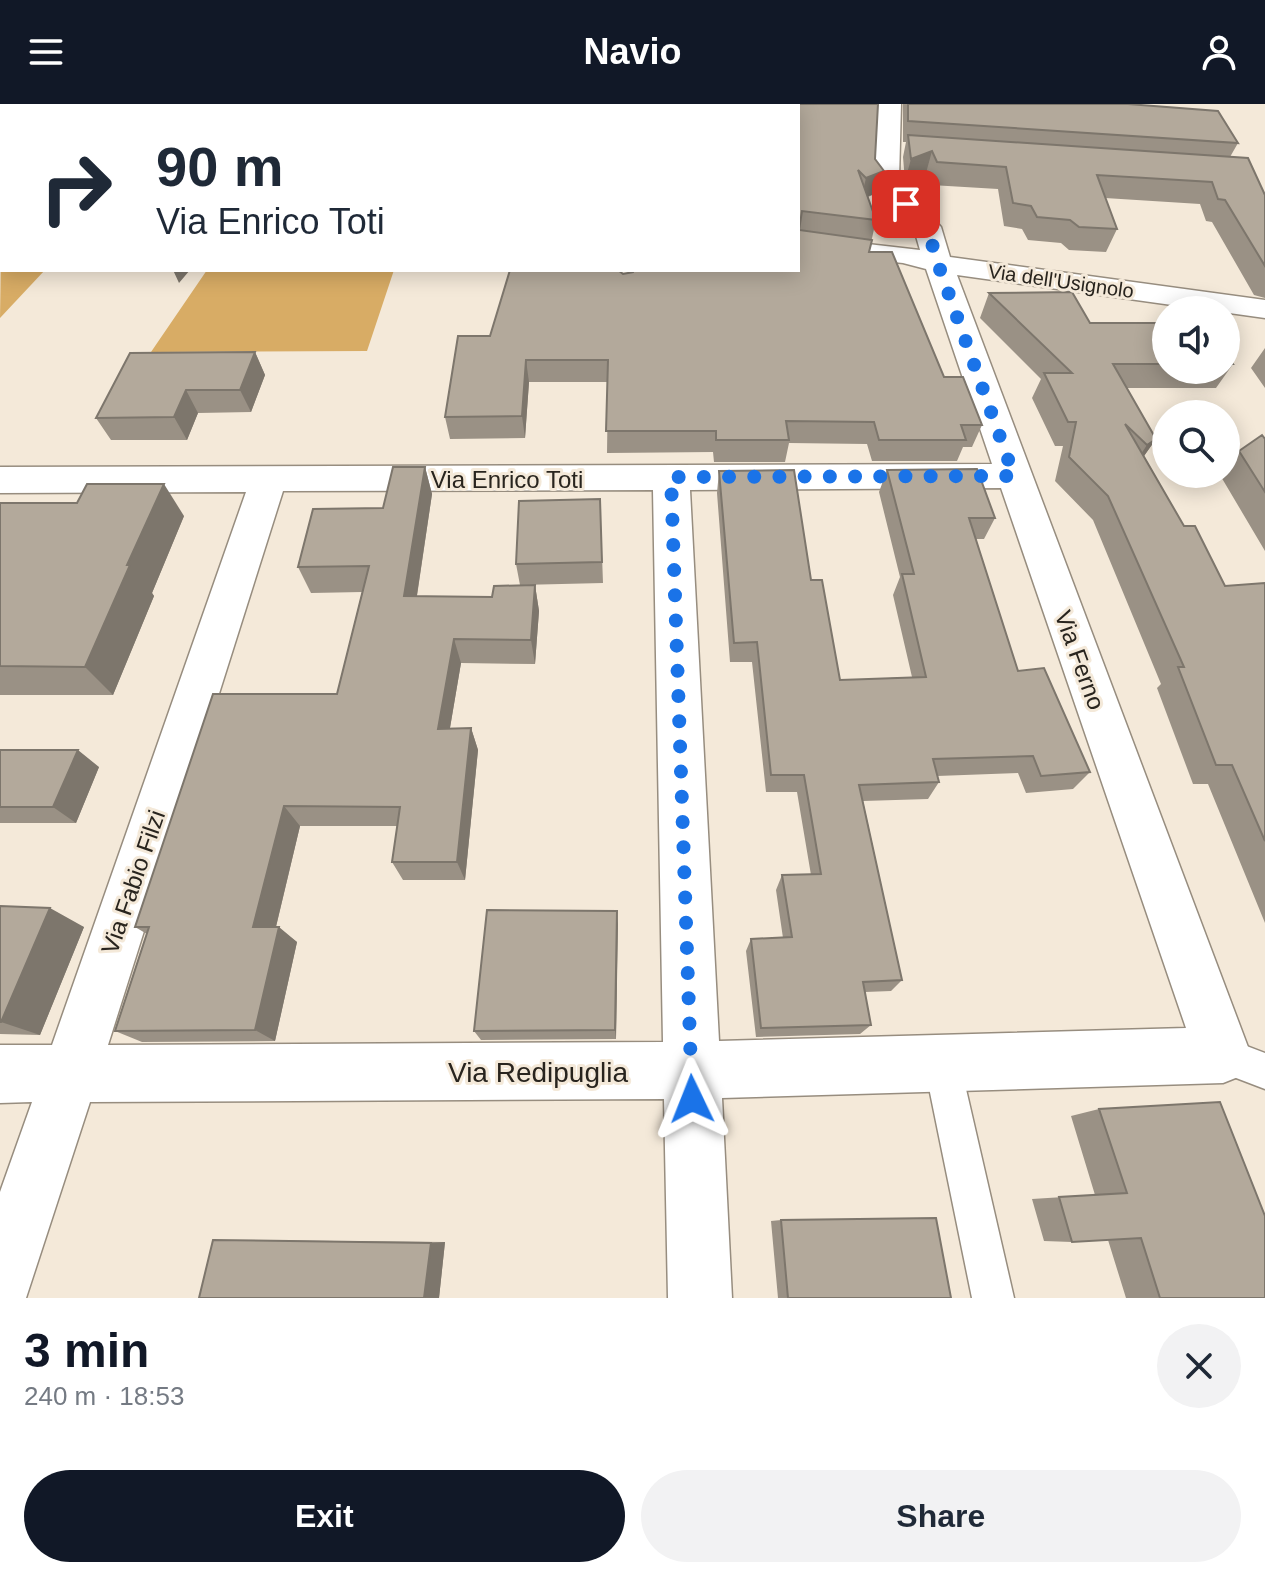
<!DOCTYPE html>
<html lang="en">
<head>
<meta charset="utf-8">
<style>
  :root { --surface:#fff; --page:#f2f2f3; --text:#1f2937; --muted:#747a83; --accent:#111827 }
  body { margin:0; font-family:Arial,sans-serif; background:var(--page); color:var(--text); height:100vh; display:flex; flex-direction:column; font-size:30px; white-space:nowrap }
  * { box-sizing:border-box; margin:0 }
  p { font-size:26px; color:var(--muted) }
  .icon { flex:none; width:44px; height:44px; fill:none; stroke:currentColor; stroke-width:2; stroke-linecap:round; stroke-linejoin:round }
  .map { position:relative; height:1194px; overflow:hidden }
  .panel { display:flex; flex-direction:column; background:var(--surface); flex:1 }
  .panel>* { flex:none }
  .guide { position:absolute; left:0px; top:0px; width:800px; height:168px; box-shadow:0 4px 20px #0003; background:#fff; color:var(--text); overflow:hidden }
  .controls { position:absolute; left:1152px; top:192px; display:grid; gap:16px }
  .controls a { display:grid; place-items:center; width:88px; height:88px; border-radius:50%; background:var(--surface); box-shadow:0 4px 20px #0003; font-size:40px }
  .pin { position:absolute; display:grid; place-items:center; width:68px; height:68px; color:#fff; margin:-34px; border-radius:16px; box-shadow:0 4px 12px #0006 }
  .me { position:absolute; width:88px; margin:-44px; rotate:358deg; stroke-linejoin:round; filter:drop-shadow(0 0 6px #0008) }
  .turn { display:flex; align-items:center; gap:28px; height:168px; padding:0 24px; font-size:36px }
  .turn .icon { width:104px; height:104px; stroke-width:2.5 }
  .turn b { display:block; font-size:56px; line-height:68px }
  .round { display:grid; place-items:center; flex:none; width:84px; height:84px; border-radius:42px; background:var(--page) }
  .summary { display:flex; align-items:center; justify-content:space-between; height:136px; padding:0 24px }
  h1 { font-size:48px; font-weight:600; line-height:60px; color:var(--accent) }
  .primary-button { display:flex; gap:16px; margin-top:auto; padding:16px 24px }
  .primary-button a { flex:1; height:92px; border-radius:48px; background:var(--accent); color:#fff; font-size:32px; font-weight:600; line-height:92px; text-align:center }
  .primary-button a+a { background:var(--page); color:var(--text) }
  header { display:flex; justify-content:space-between; align-items:center; height:104px; padding:0 24px; background:var(--accent); color:#fff; font-size:36px; font-weight:600 }
  .map>svg:first-child { display:block }
</style>
</head>
<body>
<header><svg class="icon" aria-label="menu" viewBox="0 0 24 24"><path d="M4 6h16M4 12h16M4 18h16"/></svg>Navio<svg class="icon" aria-label="person" viewBox="0 0 24 24"><circle cx="12" cy="8" r="4"/><path d="M4 21q1-7 8-7t8 7"/></svg></header>
<div class="map">
<svg width="1265" height="1194" viewBox="0 0 1265 1194">
  <rect width="100%" height="100%" fill="#f4e9d9"/>
  <path fill="#d8ac65" d="M2,86V166H45L0,214Z
    M207,166H394L367,247L151,248Z"/>
  <g fill="none" stroke-linecap="round" stroke-linejoin="round">
    <defs>
      <path id="service" d="M1223,933L1265,949V985L1210,964L1205,951L1210,938Z
        M942,941L955,946L960,959L1014,1194H972L924,959L929,946Z"/>
      <path id="minor" d="M877,0H901L899,75L941,123L950,153L1265,196V214L957,171L1251,951L1243,971L1223,979L722,994L732,1194H668L664,995L90,998L26,1194H0V1088L32,998L0,999V941H52L246,388L0,389V363L992,360L926,165L903,159L798,148V132L920,146L914,125L873,76ZM1001,384L1186,924L719,937L690,386ZM653,386L663,938L108,941L283,387Z
        M0,48H2V64H0Z"/>
    </defs>
    <use href="#service" stroke="#978d7f" stroke-width="3"/>
    <use href="#minor" stroke="#978d7f" stroke-width="3"/>
    <use href="#service" fill="#fff" fill-rule="evenodd"/>
    <use href="#minor" fill="#fff" fill-rule="evenodd"/>
  </g>
  <path fill="#9a9185" d="M553,0H878L875,55L884,67L879,88L868,93L876,116L869,148L944,273L982,321L972,343H963L957,357H872L867,340L789,339L785,358H714L713,348L607,349L608,278H529L525,334L450,335L445,313L490,232L623,170L633,168L798,2H553Z
    M903,0H1128L1238,39L1230,53L1265,91V194L1254,191L1212,118L1206,117L1200,100L1105,94L1117,125L1106,148L1069,146L1061,139L1028,136L1022,125L1004,122L998,85L931,81L926,69L905,77L903,53L906,38H903Z
    M989,189L1090,219H1166V266H1226V249L1233,260L1216,284H1127L1156,335L1144,352L1184,422L1225,482L1265,479V819L1208,680H1193L1157,584L1161,580L1093,416L1055,377L1063,342H1055L1032,294L1041,275L980,214Z
    M1265,244V284L1251,264Z
    M255,248L265,271L251,308L198,309L187,336H111L96,314Z
    M1265,335V447L1220,371L1226,370V364L1239,347Z
    M425,363L432,390L417,492L492,493L535,481L539,507L535,560L461,559L450,624H471L478,646L465,776H403L392,758L397,722H300L276,823L297,838L275,937L142,938L115,927L147,830L135,823L337,590L362,488L311,489L298,463L383,404Z
    M887,366L995,414L984,435H976L1018,567L1090,668L1073,685L1026,689L1018,669L937,672L939,678L928,695L863,697L902,876L891,887L865,888L871,921L860,930L756,933L746,847L751,835L783,834L776,786L782,771H811L797,688H766L752,558H730L717,389L719,367L811,476L840,576L912,573L893,491L900,473L879,388Z
    M600,395L603,479L520,481L516,460Z
    M0,399L184,412L152,489L154,492L113,591H0Z
    M0,646L99,663L76,719H0Z
    M0,802L84,823L40,931L0,930Z
    M617,807L616,935L481,936L474,927Z
    M1099,1005L1265,1194H1126L1108,1136L1072,1138L1044,1137L1032,1095L1095,1091L1071,1012Z
    M781,1116L951,1194H778L771,1117Z
    M213,1136L445,1138L439,1194Z"/>
  <path fill="#7d766c" d="M932,47L926,69L905,77L911,55Z
    M884,67L879,88L861,95L866,74Z
    M173,166H190L179,179Z
    M255,248L265,271L251,308L240,286Z
    M526,256L529,278L525,334L522,312Z
    M186,286L198,309L187,336L174,313Z
    M1156,335L1139,359L1131,365L1147,341Z
    M425,363L432,390L413,517L404,492Z
    M164,380L184,412L152,489L154,492L113,591L85,563L127,461Z
    M535,481L539,507L535,560L531,536Z
    M454,535L461,559L446,647L438,625Z
    M471,624L478,646L465,776L457,758Z
    M78,646L99,663L76,719L53,703Z
    M284,702L300,722L272,839L253,823Z
    M50,804L84,823L40,931L1,918Z
    M617,807L618,820L616,935L615,926Z
    M279,823L297,838L275,937L255,926Z
    M445,1138L439,1194H424L431,1139Z"/>
  <path fill="#b3a99b" stroke="#7d766c" stroke-width="2" d="M214,0H280V2H214Z
    M556,0H878L875,55L884,67L866,74L858,66L876,116L802,107L799,126L872,136L869,148H892L944,273H963L982,321H961L966,336H879L874,318L786,317L789,336H716V327H606L608,256H526L522,312L445,313L458,232H490L510,166H618L623,170L633,168L634,166H798V2H557Z
    M908,0H1128L1218,7L1238,39L908,17Z
    M908,31L1248,54L1265,91V162L1225,96L1218,95L1212,78L1097,71L1117,125L1079,123L1070,116L1037,113L1031,102L1013,99L1006,63L937,58L932,47L911,55Z
    M1072,188L1090,219H1166V260H1113L1156,335L1147,341L1125,320L1184,422H1195L1225,482L1265,479V737L1232,661H1216L1178,563H1184L1108,392L1069,353L1076,318H1068L1044,269H1072L989,189Z
    M255,248L240,286H186L174,313L96,314L130,249Z
    M1226,249L1233,260H1226Z
    M1262,331L1265,335V388L1239,347Z
    M393,363H425L404,492L492,493L494,482L535,481L531,536L454,535L438,625L471,624L457,758H392L400,703L284,702L253,823H279L255,926L115,927L149,823H135L213,590H337L369,462L298,463L313,405L383,404Z
    M977,365L995,414H969L1018,567L1044,564L1090,668L1041,672L1033,652L933,655L939,678L859,681L902,876L863,878L871,921L761,924L751,835L792,833L782,771L821,770L804,671H771L757,538L734,539L719,367L794,366L811,476H822L840,576L926,573L902,470H914L887,366Z
    M87,380H164L127,461H130L85,563L0,562V399H77Z
    M600,395L602,458L516,460L519,397Z
    M0,646H78L53,703H0Z
    M0,802L50,804L1,918H0Z
    M487,806L617,807L615,926L474,927Z
    M1220,998L1265,1112V1194H1160L1141,1134L1072,1138L1059,1093L1127,1089L1099,1005Z
    M936,1114L951,1194H788L781,1116Z
    M213,1136L431,1139L424,1194H199Z"/>
  <g fill="none" stroke-linecap="round" stroke-linejoin="round">
    <path stroke="#1a73e8" stroke-width="14" stroke-dasharray="0 25.2" d="M692,995L671,373L1014,372L938,160L927,123L906,100"/>
  </g>
  <g text-anchor="middle" dominant-baseline="central" stroke-width="6" stroke-linejoin="round" paint-order="stroke">
    <g font-size="20" fill="#28241e" stroke="#f4e9d9">
      <text transform="translate(1061 177) rotate(8)">Via dell'Usignolo</text>
    </g>
    <g font-size="24" fill="#28241e" stroke="#f4e9d9">
      <text x="507" y="375">Via Enrico Toti</text>
      <text transform="translate(1080 556) rotate(70)">Via Ferno</text>
      <text transform="translate(133 778) rotate(-71)">Via Fabio Filzi</text>
    </g>
    <g font-size="28" fill="#28241e" stroke="#f4e9d9">
      <text x="538" y="968">Via Redipuglia</text>
    </g>
  </g>
</svg>
<div class="controls">
<a><svg class="icon" aria-label="sound" viewBox="0 0 24 24"><path d="M4 9h4l5-4v14l-5-4H4zM17 9q2 3 0 6"/></svg></a>
<a><svg class="icon" aria-label="search" viewBox="0 0 24 24"><circle cx="10" cy="10" r="6"/><path d="M15 15l6 6"/></svg></a>
</div>
<div class="pin" style="left:906px;top:100px;background:#d93025"><svg class="icon" aria-label="arrive" viewBox="0 0 24 24"><path d="M6 21V4h12l-3 4 3 4H6"/></svg></div>
<svg class="me" style="left:692px;top:995px" viewBox="-20 -20 40 40"><path d="M0-17L14 15 0 8-14 15z" fill="#1a73e8" stroke="#fff" stroke-width="4"/></svg>
<div class="guide">
<div class="turn"><svg class="icon" aria-label="right" viewBox="0 0 24 24"><path d="M7 20v-9h11M14 6l5 5-5 5"/></svg><div><b>90 m</b>Via Enrico Toti</div></div>
</div>
</div>
<section class="panel">
<div class="summary"><div><h1>3 min</h1><p>240 m · 18:53</p></div><a class="round"><svg class="icon" aria-label="close" viewBox="0 0 24 24"><path d="M6 6l12 12M18 6L6 18"/></svg></a></div>
<div class="primary-button"><a>Exit</a><a>Share</a></div>
</section>
</body>
</html>
